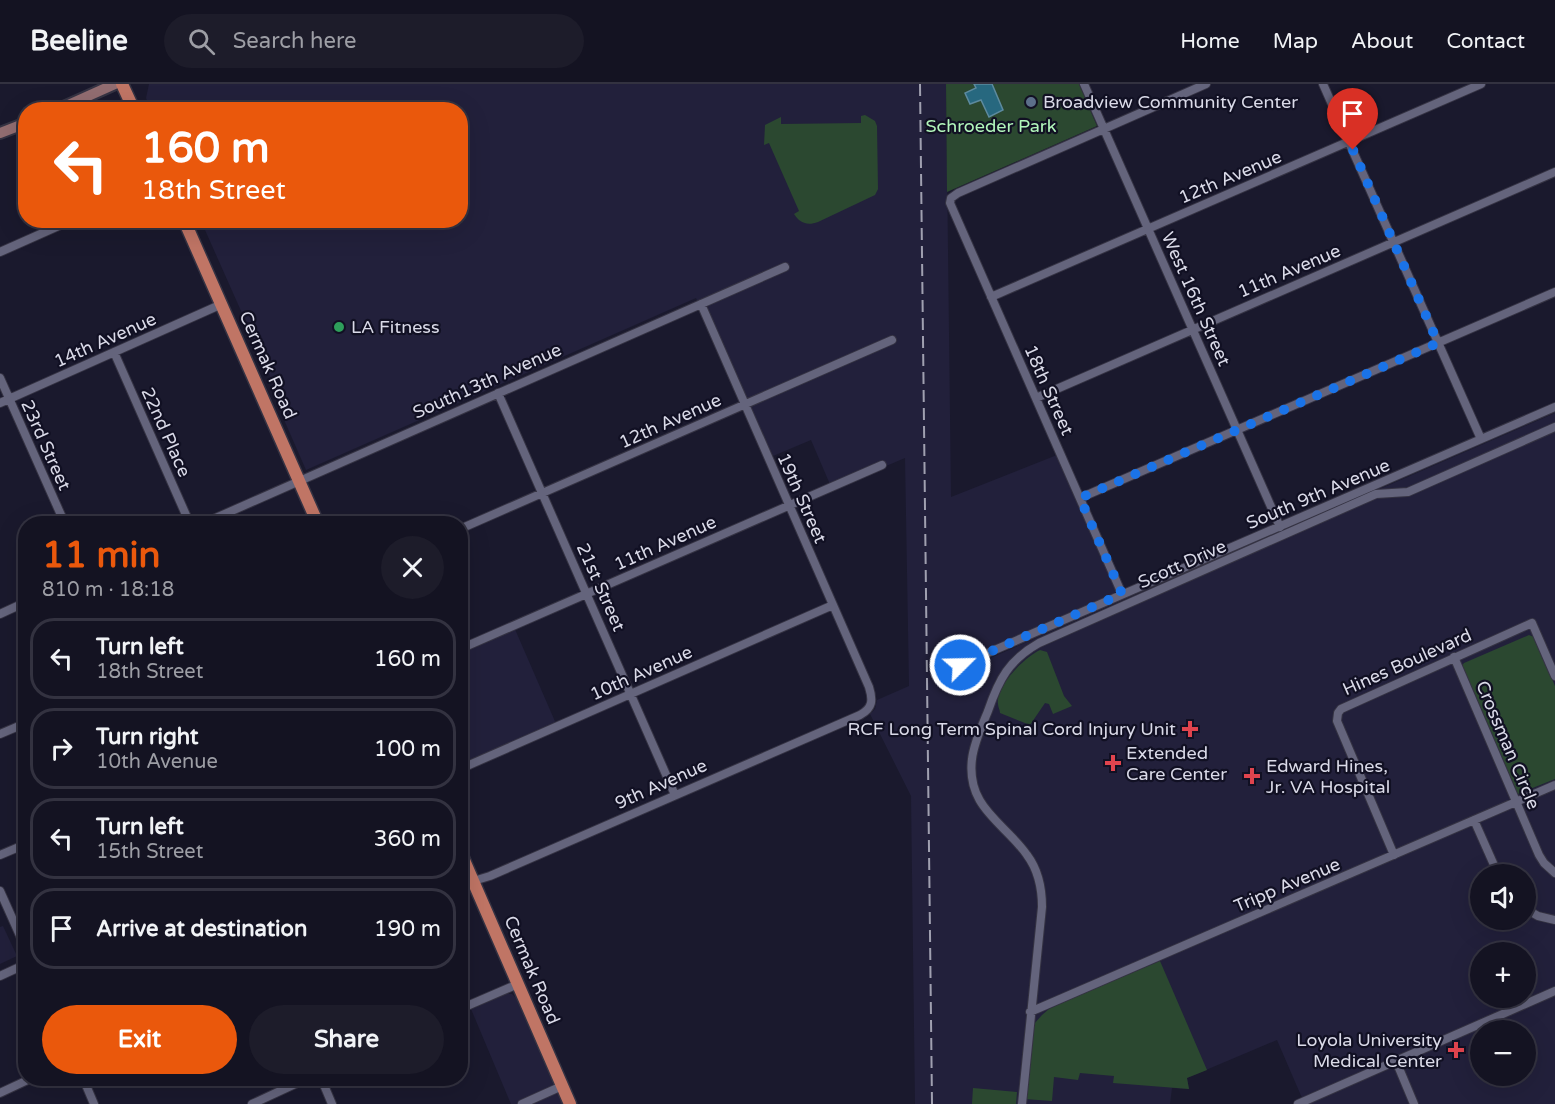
<!DOCTYPE html>
<html lang="en">
<head>
<meta charset="utf-8">
<style>
  :root { --surface:#141322; --page:#1d1c2a; --text:#f1f3f6; --muted:#9d9ea5; --line:#333240; --accent:#ea580c }
  body { margin:0; font-family:"Varela Round",sans-serif; background:var(--page); color:var(--text); height:100vh; display:flex; flex-direction:column; font-size:22px; white-space:nowrap }
  * { box-sizing:border-box; margin:0 }
  p { font-size:20px; color:var(--muted) }
  .icon { flex:none; width:33px; height:33px; fill:none; stroke:currentColor; stroke-width:2; stroke-linecap:round; stroke-linejoin:round }
  .map { position:relative; flex:1; overflow:hidden }
  .side { position:absolute; left:18px; top:432px; width:450px; height:570px; display:flex; flex-direction:column; background:var(--surface); border-radius:24px; box-shadow:0 6px 24px #0002,0 0 0 2px var(--line) }
  .side>* { flex:none }
  .top-card { position:absolute; left:18px; top:18px; width:450px; height:126px; border-radius:24px; box-shadow:0 6px 24px #0002,0 0 0 2px var(--line); background:#ea580c; color:#fff; overflow:hidden }
  .fabs { position:absolute; left:1470px; top:780px; display:grid; gap:12px }
  .fabs a { display:grid; place-items:center; width:66px; height:66px; border-radius:50%; background:var(--surface); box-shadow:0 6px 24px #0002,0 0 0 2px var(--line); font-size:30px }
  .pin { position:absolute; display:grid; place-items:center; width:51px; height:51px; color:#fff; margin:-62px -26px; border-radius:50% 50% 50% 0; rotate:-45deg; box-shadow:0 0 6px #0007 }
  .pin .icon { rotate:45deg }
  .me { position:absolute; width:66px; margin:-33px; rotate:67deg; stroke-linejoin:round; filter:drop-shadow(0 0 4px #0008) }
  .turn { display:flex; align-items:center; gap:21px; height:126px; padding:0 24px; font-size:27px }
  .turn .icon { width:78px; height:78px; stroke-width:2.5 }
  .turn b { display:block; font-size:42px; line-height:51px }
  .round { display:grid; place-items:center; flex:none; width:63px; height:63px; border-radius:32px; background:var(--page) }
  .headline { display:flex; align-items:center; justify-content:space-between; height:102px; padding:0 24px }
  h1 { font-size:36px; font-weight:800; line-height:45px; color:var(--accent) }
  .button { display:flex; gap:12px; margin-top:auto; padding:12px 24px }
  .button a { flex:1; height:69px; border-radius:36px; background:var(--accent); color:#fff; font-size:24px; font-weight:800; line-height:69px; text-align:center }
  .button a+a { background:var(--page); color:var(--text) }
  ul { padding:0; list-style:none }
  li { display:flex; align-items:center; gap:18px; height:81px; margin:0 12px 9px; padding:0 12px; border:3px solid var(--line); border-radius:24px }
  li div { flex:1 }
  li b { display:block; font-size:22px }
  li em { font-style:normal }
  header { display:flex; align-items:center; gap:36px; box-sizing:border-box; height:84px; padding:0 30px; background:var(--surface); border-bottom:2px solid var(--line) }
  header strong { font-size:28px }
  nav { display:flex; gap:33px; margin-inline-start:auto; font-size:21px }
  .search { width:420px; height:54px; background:var(--page); display:flex; align-items:center; gap:15px; box-sizing:border-box; padding:0 21px; border-radius:33px; color:var(--muted); font-size:22px }
  .map>svg:first-child { display:block }
</style>
</head>
<body>
<header>
<strong>Beeline</strong>
<div class="search"><svg class="icon" aria-label="search" viewBox="0 0 24 24"><circle cx="10" cy="10" r="6"/><path d="M15 15l6 6"/></svg>Search here</div>
<nav><a>Home</a><a>Map</a><a>About</a><a>Contact</a></nav>
</header>
<div class="map">
<svg width="1555" height="1020" viewBox="0 0 1555 1020">
  <rect width="100%" height="100%" fill="#1a192d"/>
  <path fill="#22203b" fill-rule="evenodd" d="M149,0H946L951,413L1057,371L1117,508L951,580V591L1555,329V903L1302,1014L1277,956L1187,994L1189,1005L1172,1004L1170,1020H915L911,712L870,630L875,625L877,616L909,602L905,374L832,405L811,356L766,375L696,214L306,386L285,338L270,292L201,137L460,136V26H151L146,14ZM1480,790H1526V836H1480ZM1480,868H1526V914H1480Z
    M514,543L557,642L461,682L460,567Z
    M3,842L17,872L0,880V843Z
    M507,910H512L516,914L562,1020H511L471,925Z
    M1555,911V1020H1308L1389,985ZM1480,946H1526V992H1480Z"/>
  <path fill="#2b4830" d="M946,0H1079L1097,42L947,108Z
    M865,31L875,37L877,42L878,105L875,111L818,138C807,142 800,139 794,130L799,127L769,59L764,61L765,41L781,33V40L861,39V32Z
    M1529,551L1534,553L1555,602V695L1518,710H1516L1461,583L1464,579Z
    M1040,566L1047,568L1064,612L1072,622L1053,630L1049,620L1045,619L1030,641L1000,629C1000,626 998,623 998,620C995,602 1025,573 1040,566Z
    M1160,877L1207,986L1187,994L1189,1005L1113,999L1114,992L1080,989L1078,996L1054,993L1052,1017L1024,1015L1031,951L1034,940L1042,931L1049,925L1077,912Z
    M973,1004L1017,1008L1016,1020H972Z"/>
  <path fill="#27687f" stroke="#5d8a9e" stroke-width="1.5" d="M974,0H992L1003,26L989,33L981,16L970,20L965,9L976,4Z"/>
  <g fill="none" stroke-linecap="round" stroke-linejoin="round">
    <defs>
      <path id="street" d="M1084,0L1280,443
        M1323,0L1481,355
        M0,168L72,136
        M991,213L1481,0
        M114,268L190,440
        M0,294L65,440
        M498,309L675,711
        M1036,314L1555,88
        M0,319L222,220
        M1080,414L1555,208
        M202,440L785,183
        M460,445L892,256
        M1122,510L950,119L951,114L958,109L1206,0
        M0,530L26,518
        M460,565L882,381
        M1454,573L1539,771L1544,779L1555,789
        M960,581L1555,323
        M0,650L26,639
        M460,685L833,521
        M1474,736L1498,790
        M0,771L26,760
        M1394,771L1337,637L1338,629L1341,625L1532,539L1555,592
        M460,801L490,792L860,631C873,624 873,616 869,603L701,220
        M0,807L26,865
        M1526,825L1538,832L1555,836
        M0,892L26,880
        M460,925L518,900
        M1030,928L1555,701
        M1396,977L1414,1020
        M83,994L94,1020
        M321,994L332,1020
        M0,1009L32,994
        M252,1020L308,994
        M522,1020L562,1002
        M1022,1020L1042,823C1042,804 1039,787 1027,771C1005,739 966,724 972,675C974,658 982,642 988,627C999,595 1009,576 1039,559L1376,410L1408,408L1555,343
        M1298,1020L1555,907"/>
      <path id="secondary" d="M57,26L115,0
        M0,49L26,39"/>
      <path id="primary" d="M122,0L134,26
        M184,136L318,440
        M460,767L570,1020"/>
    </defs>
    <use href="#street" stroke="#353343" stroke-width="10"/>
    <use href="#secondary" stroke="#353343" stroke-width="14"/>
    <use href="#primary" stroke="#353343" stroke-width="15"/>
    <use href="#street" stroke="#64647c" stroke-width="8"/>
    <use href="#secondary" stroke="#926d71" stroke-width="10"/>
    <use href="#primary" stroke="#c07565" stroke-width="12"/>
    <path stroke="#a0a0b0" stroke-width="2" stroke-dasharray="12 6" stroke-linecap="butt" d="M920,0L932,1020"/>
  </g>
  <g fill="none" stroke-linecap="round" stroke-linejoin="round">
    <path stroke="#1a73e8" stroke-width="10" stroke-dasharray="0 18" d="M960,581L1122,510L1080,414L1438,259L1353,66"/>
  </g>
  <circle fill="#5c6f8a" stroke="#111023" stroke-width="2" cx="1031" cy="18" r="6"/>
  <circle fill="#2e9e5b" stroke="#111023" stroke-width="2" cx="339" cy="243" r="6"/>
  <g fill="#e0444e" stroke="#111023" stroke-width="2">
    <path d="M1187 636h6v6h6v6h-6v6h-6v-6h-6v-6h6z"/>
    <path d="M1110 670h6v6h6v6h-6v6h-6v-6h-6v-6h6z"/>
    <path d="M1249 683h6v6h6v6h-6v6h-6v-6h-6v-6h6z"/>
    <path d="M1453 957h6v6h6v6h-6v6h-6v-6h-6v-6h6z"/>
  </g>
  <g text-anchor="middle" dominant-baseline="central" stroke-width="4.5" stroke-linejoin="round" paint-order="stroke">
    <g font-size="18" fill="#dadae8" stroke="#111023" text-anchor="start">
      <text x="1043" y="18">Broadview Community Center</text>
      <text x="351" y="243">LA Fitness</text>
      <text x="1176" y="645" text-anchor="end">RCF Long Term Spinal Cord Injury Unit</text>
      <text x="1126" y="669">Extended<tspan x="1126" dy="21">Care Center</tspan></text>
      <text x="1266" y="682">Edward Hines,<tspan x="1266" dy="21">Jr. VA Hospital</tspan></text>
      <text x="1442" y="956" text-anchor="end">Loyola University<tspan x="1442" dy="21">Medical Center</tspan></text>
    </g>
    <g font-size="18" fill="#b2f6bb" stroke="#111023">
      <text x="991" y="42">Schroeder Park</text>
    </g>
    <g font-size="18" fill="#dadae8" stroke="#111023">
      <text transform="translate(1230 93) rotate(-23)">12th Avenue</text>
      <text transform="translate(1289 187) rotate(-23)">11th Avenue</text>
      <text transform="translate(1196 215) rotate(66)">West 16th Street</text>
      <text transform="translate(105 256) rotate(-24)">14th Avenue</text>
      <text transform="translate(268 281) rotate(66)">Cermak Road</text>
      <text transform="translate(487 297) rotate(-24)">South13th Avenue</text>
      <text transform="translate(1049 306) rotate(66)">18th Street</text>
      <text transform="translate(670 337) rotate(-24)">12th Avenue</text>
      <text transform="translate(166 348) rotate(66)">22nd Place</text>
      <text transform="translate(46 361) rotate(66)">23rd Street</text>
      <text transform="translate(1318 410) rotate(-23)">South 9th Avenue</text>
      <text transform="translate(802 414) rotate(66)">19th Street</text>
      <text transform="translate(665 459) rotate(-24)">11th Avenue</text>
      <text transform="translate(1182 480) rotate(-24)">Scott Drive</text>
      <text transform="translate(601 503) rotate(66)">21st Street</text>
      <text transform="translate(1407 578) rotate(-24)">Hines Boulevard</text>
      <text transform="translate(641 589) rotate(-24)">10th Avenue</text>
      <text transform="translate(1508 661) rotate(67)">Crossman Circle</text>
      <text transform="translate(661 700) rotate(-24)">9th Avenue</text>
      <text transform="translate(1287 801) rotate(-23)">Tripp Avenue</text>
      <text transform="translate(532 886) rotate(67)">Cermak Road</text>
    </g>
  </g>
</svg>
<div class="fabs">
<a><svg class="icon" aria-label="sound" viewBox="0 0 24 24"><path d="M4 9h4l5-4v14l-5-4H4zM17 9q2 3 0 6"/></svg></a>
<a>+</a>
<a>−</a>
</div>
<div class="pin" style="left:1353px;top:66px;background:#d93025"><svg class="icon" aria-label="arrive" viewBox="0 0 24 24"><path d="M6 21V4h12l-3 4 3 4H6"/></svg></div>
<svg class="me" style="left:960px;top:581px" viewBox="-20 -20 40 40"><circle r="17" fill="#1a73e8" stroke="#fff" stroke-width="3"/><path d="M0-11L8 9 0 5-8 9z" fill="#fff"/></svg>
<div class="top-card">
<div class="turn"><svg class="icon" aria-label="left" viewBox="0 0 24 24"><path d="M17 20v-9H6M10 6l-5 5 5 5"/></svg><div><b>160 m</b>18th Street</div></div>
</div>
<section class="side">
<div class="headline"><div><h1>11 min</h1><p>810 m · 18:18</p></div><a class="round"><svg class="icon" aria-label="close" viewBox="0 0 24 24"><path d="M6 6l12 12M18 6L6 18"/></svg></a></div>
<ul>
<li><svg class="icon" aria-label="left" viewBox="0 0 24 24"><path d="M17 20v-9H6M10 6l-5 5 5 5"/></svg><div><b>Turn left</b><p>18th Street</p></div><em>160 m</em></li>
<li><svg class="icon" aria-label="right" viewBox="0 0 24 24"><path d="M7 20v-9h11M14 6l5 5-5 5"/></svg><div><b>Turn right</b><p>10th Avenue</p></div><em>100 m</em></li>
<li><svg class="icon" aria-label="left" viewBox="0 0 24 24"><path d="M17 20v-9H6M10 6l-5 5 5 5"/></svg><div><b>Turn left</b><p>15th Street</p></div><em>360 m</em></li>
<li><svg class="icon" aria-label="arrive" viewBox="0 0 24 24"><path d="M6 21V4h12l-3 4 3 4H6"/></svg><div><b>Arrive at destination</b></div><em>190 m</em></li>
</ul>
<div class="button"><a>Exit</a><a>Share</a></div>
</section>
</div>
</body>
</html>
